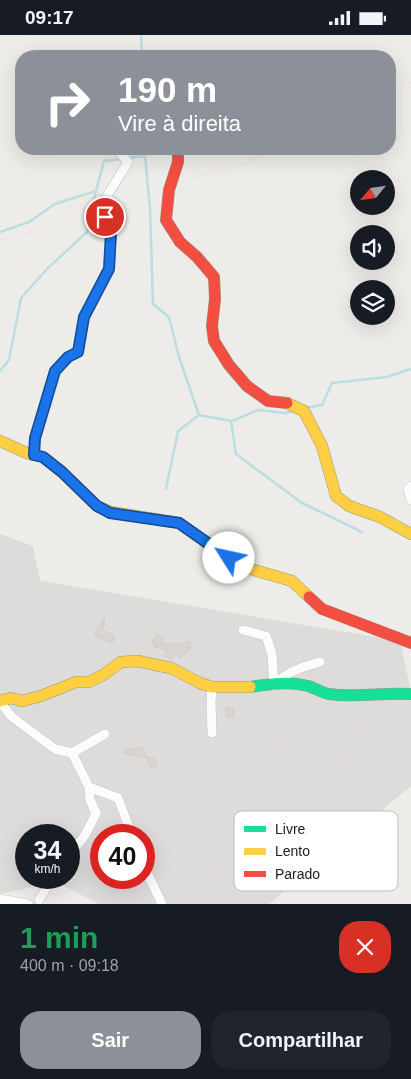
<!DOCTYPE html>
<html lang="pt">
<head>
<meta charset="utf-8">
<style>
  :root { --surface:#171b24; --page:#20242c; --text:#f1f3f6; --muted:#9ea1a6; --accent:#8c9099 }
  body { margin:0; font-family:Helvetica,sans-serif; background:var(--page); color:var(--text); height:100vh; display:flex; flex-direction:column; font-size:19px; white-space:nowrap }
  * { box-sizing:border-box; margin:0 }
  p { font-size:16px; color:var(--muted) }
  .icon { flex:none; width:28px; height:28px; fill:none; stroke:currentColor; stroke-width:2; stroke-linecap:round; stroke-linejoin:round }
  .map { position:relative; height:869px; overflow:hidden }
  .drawer { display:flex; flex-direction:column; background:var(--surface); flex:1 }
  .drawer>* { flex:none }
  .guide { position:absolute; left:15px; top:15px; width:381px; height:105px; border-radius:20px; box-shadow:0 5px 20px #0002; background:#8c9099; color:#fff; overflow:hidden }
  .needle { width:32px; rotate:241deg }
  .fabs { position:absolute; left:350px; top:135px; display:grid; gap:10px }
  .fabs a { display:grid; place-items:center; width:45px; height:45px; border-radius:50%; background:var(--surface); box-shadow:0 5px 20px #0002; font-size:25px }
  .speed { position:absolute; left:15px; top:789px; display:flex; gap:10px; font-size:25px; font-weight:700; text-align:center }
  .speed>* { display:grid; place-content:center; width:65px; height:65px; border-radius:50%; background:var(--surface); box-shadow:0 5px 20px #0002; line-height:1 }
  .speed small { font-size:12px; font-weight:400 }
  .speed .limit { border:8px solid #d22; background:#fff; color:#111 }
  .pin { position:absolute; display:grid; place-items:center; width:42px; height:42px; color:#fff; margin:-21px; border:2px solid #fff; border-radius:50%; box-shadow:0 1px 5px #0007 }
  .me { position:absolute; width:55px; margin:-28px; rotate:305deg; stroke-linejoin:round; filter:drop-shadow(0 0 4px #0008) }
  .turn { display:flex; align-items:center; gap:18px; height:105px; padding:0 20px; font-size:22px }
  .turn .icon { width:65px; height:65px; stroke-width:2.5 }
  .turn b { display:block; font-size:35px; line-height:42px }
  .round { display:grid; place-items:center; flex:none; width:52px; height:52px; border-radius:20px; background:var(--page) }
  .head { display:flex; align-items:center; justify-content:space-between; height:85px; padding:0 20px }
  h1 { font-size:30px; font-weight:700; line-height:38px; color:#1e9e55 }
  .primary-button { display:flex; gap:10px; margin-top:auto; padding:10px 20px }
  .primary-button a { flex:1; height:58px; border-radius:20px; background:var(--accent); color:#fff; font-size:20px; font-weight:700; line-height:58px; text-align:center }
  .primary-button a+a { background:var(--page); color:var(--text) }
  .status { display:flex; justify-content:space-between; align-items:center; height:35px; padding:0 25px; background:var(--surface); direction:ltr }
  .status svg { height:14px; fill:currentColor }
  .map>svg:first-child { display:block }
</style>
</head>
<body>
<div class="status"><b>09:17</b><svg viewBox="0 0 49 12"><path d="M0 12V9h3v3zM5 12V6h3v6zM10 12V3h3v9zM15 12V0h3v12zM26 1h20v11H26zM47 4h2v5h-2z"/></svg></div>
<div class="map">
<svg width="411" height="869" viewBox="0 0 411 869">
  <rect width="100%" height="100%" fill="#eeece9"/>
  <path fill="#dddcda" fill-rule="evenodd" d="M0,499L33,511L40,546L400,606L411,657V751L269,869H99L56,847L0,859ZM26,800H69V842H26ZM101,800H144V842H101Z"/>
  <g fill="none" stroke-linecap="round" stroke-linejoin="round">
    <path stroke="#bcdde2" stroke-width="2.5" d="M141,0L142,21
      M145,121L150,173L153,269L169,282L179,322L199,380L178,396L166,454
      M127,123L145,121L144,114
      M0,197L29,187L55,169L96,156
      M0,336L9,325L21,263L48,233L87,197L96,156L104,126L122,124
      M306,373L322,370L332,348L387,342L411,334
      M199,380L231,386L236,419L302,468L362,497
      M232,386L258,375L285,378L294,376"/>
  </g>
  <path fill="#d7d4d1" stroke="#d1cdca" d="M104,583L105,584L103,595L114,601V605L112,608L94,600Z
    M157,599L164,604L161,609H173L177,610L189,606L191,613L180,623L175,618L172,624L164,621L166,615L153,611L157,610L152,607Z
    M226,673H234V682H226Z
    M135,712L143,713L142,716H146V723L124,718L125,713L135,715Z
    M146,721L155,724L157,727L156,731L152,732L149,731Z"/>
  <g fill="none" stroke-linecap="round" stroke-linejoin="round">
    <defs>
      <path id="street" d="M34,420L35,403L55,336L68,323L78,317L84,282L109,234L111,198L105,182L107,161L128,127L116,114
        M411,451L408,454L411,465
        M243,595L266,601L272,619L274,650
        M276,648C288,636 303,632 320,627
        M212,652L211,668L212,698
        M0,667L12,682L55,714L72,718L105,699
        M72,718L89,752L118,763L132,800
        M69,816C82,810 90,791 96,778L90,765L89,752
        M144,831L162,869
        M0,864L28,869
        M39,865L47,852L55,842"/>
      <path id="fast" d="M250,652C270,649 288,646 308,651C315,653 322,658 329,659C357,663 384,657 411,659"/>
      <path id="slow" d="M287,368L304,376L322,411L336,461L349,471L380,482L411,499
        M0,406L29,419L43,422L62,437L97,471L111,477L179,488L240,531L292,546L309,562
        M0,666L11,663L22,666L41,661L76,647H89L103,640L121,627L137,626L171,633L200,648L212,652H250"/>
      <path id="jam" d="M178,114V127L169,155L166,185L180,207L197,222L214,242L215,264L212,291L214,306L229,330L247,351L268,366L287,368
        M309,562L322,574L411,608"/>
    </defs>
    <use href="#street" stroke="#c7c6c5" stroke-width="10"/>
    <use href="#fast" stroke="#999880" stroke-width="12"/>
    <use href="#slow" stroke="#999880" stroke-width="12"/>
    <use href="#jam" stroke="#999880" stroke-width="12"/>
    <path stroke="#ebdad9" stroke-width="1" stroke-dasharray="2.5 2.5" stroke-linecap="butt" d="M390,53L411,48
      M183,148L195,142L252,127L270,114
      M115,170L134,169L145,162L153,164L158,162
      M0,205L48,193L61,179L98,172
      M0,249L20,225L38,197
      M277,660C283,682 277,708 274,730L291,751
      M113,701L156,713L161,701L171,693L203,672
      M184,869L195,851L208,844L246,832L263,824L268,818L292,803L337,767L345,756L346,725L356,710L353,671"/>
    <use href="#street" stroke="#fcfcfc" stroke-width="9"/>
    <use href="#fast" stroke="#16e098" stroke-width="11"/>
    <use href="#slow" stroke="#ffcf43" stroke-width="11"/>
    <use href="#jam" stroke="#f24e42" stroke-width="11"/>
  </g>
  <g fill="none" stroke-linecap="round" stroke-linejoin="round">
    <defs>
      <path id="route" d="M105,182L111,198L109,234L84,282L78,317L68,322L55,336L35,403L34,420L43,422L62,437L97,471L110,478L179,488L229,523"/>
    </defs>
    <use href="#route" stroke="#114b97" stroke-width="12"/>
    <use href="#route" stroke="#1a73e8" stroke-width="9"/>
  </g>
  <rect x="234" y="776" width="164" height="80" rx="8" fill="#fff" stroke="#bcbcbc" stroke-width="1"/>
  <rect x="244" y="791" width="22" height="6" fill="#16e098"/>
  <rect x="244" y="813" width="22" height="7" fill="#ffcf43"/>
  <rect x="244" y="836" width="22" height="6" fill="#f24e42"/>
  <g font-size="14" fill="#202020">
    <text x="275" y="799">Livre</text>
    <text x="275" y="821">Lento</text>
    <text x="275" y="844">Parado</text>
  </g>
</svg>
<div class="fabs">
<a><svg class="needle" viewBox="-14 -14 28 28"><path d="M0-13l5 13h-10z" fill="#e53935"/><path d="M0 13l5-13h-10z" fill="#9ea1a6"/></svg></a>
<a><svg class="icon" aria-label="sound" viewBox="0 0 24 24"><path d="M4 9h4l5-4v14l-5-4H4zM17 9q2 3 0 6"/></svg></a>
<a><svg class="icon" aria-label="layers" viewBox="0 0 24 24"><path d="M12 4l9 5-9 5-9-5zM3 14l9 5 9-5"/></svg></a>
</div>
<div class="speed"><div>34<small>km/h</small></div><div class="limit">40</div></div>
<div class="pin" style="left:105px;top:182px;background:#d93025"><svg class="icon" aria-label="arrive" viewBox="0 0 24 24"><path d="M6 21V4h12l-3 4 3 4H6"/></svg></div>
<svg class="me" style="left:229px;top:523px" viewBox="-20 -20 40 40"><circle r="19" fill="#fff"/><path d="M0-13L10 11 0 6-10 11z" fill="#1a73e8"/></svg>
<div class="guide">
<div class="turn"><svg class="icon" aria-label="right" viewBox="0 0 24 24"><path d="M7 20v-9h11M14 6l5 5-5 5"/></svg><div><b>190 m</b>Vire à direita</div></div>
</div>
</div>
<section class="drawer">
<div class="head"><div><h1>1 min</h1><p>400 m · 09:18</p></div><a class="round" style="background:#d93025;color:#fff"><svg class="icon" aria-label="close" viewBox="0 0 24 24"><path d="M6 6l12 12M18 6L6 18"/></svg></a></div>
<div class="primary-button"><a>Sair</a><a>Compartilhar</a></div>
</section>
</body>
</html>
